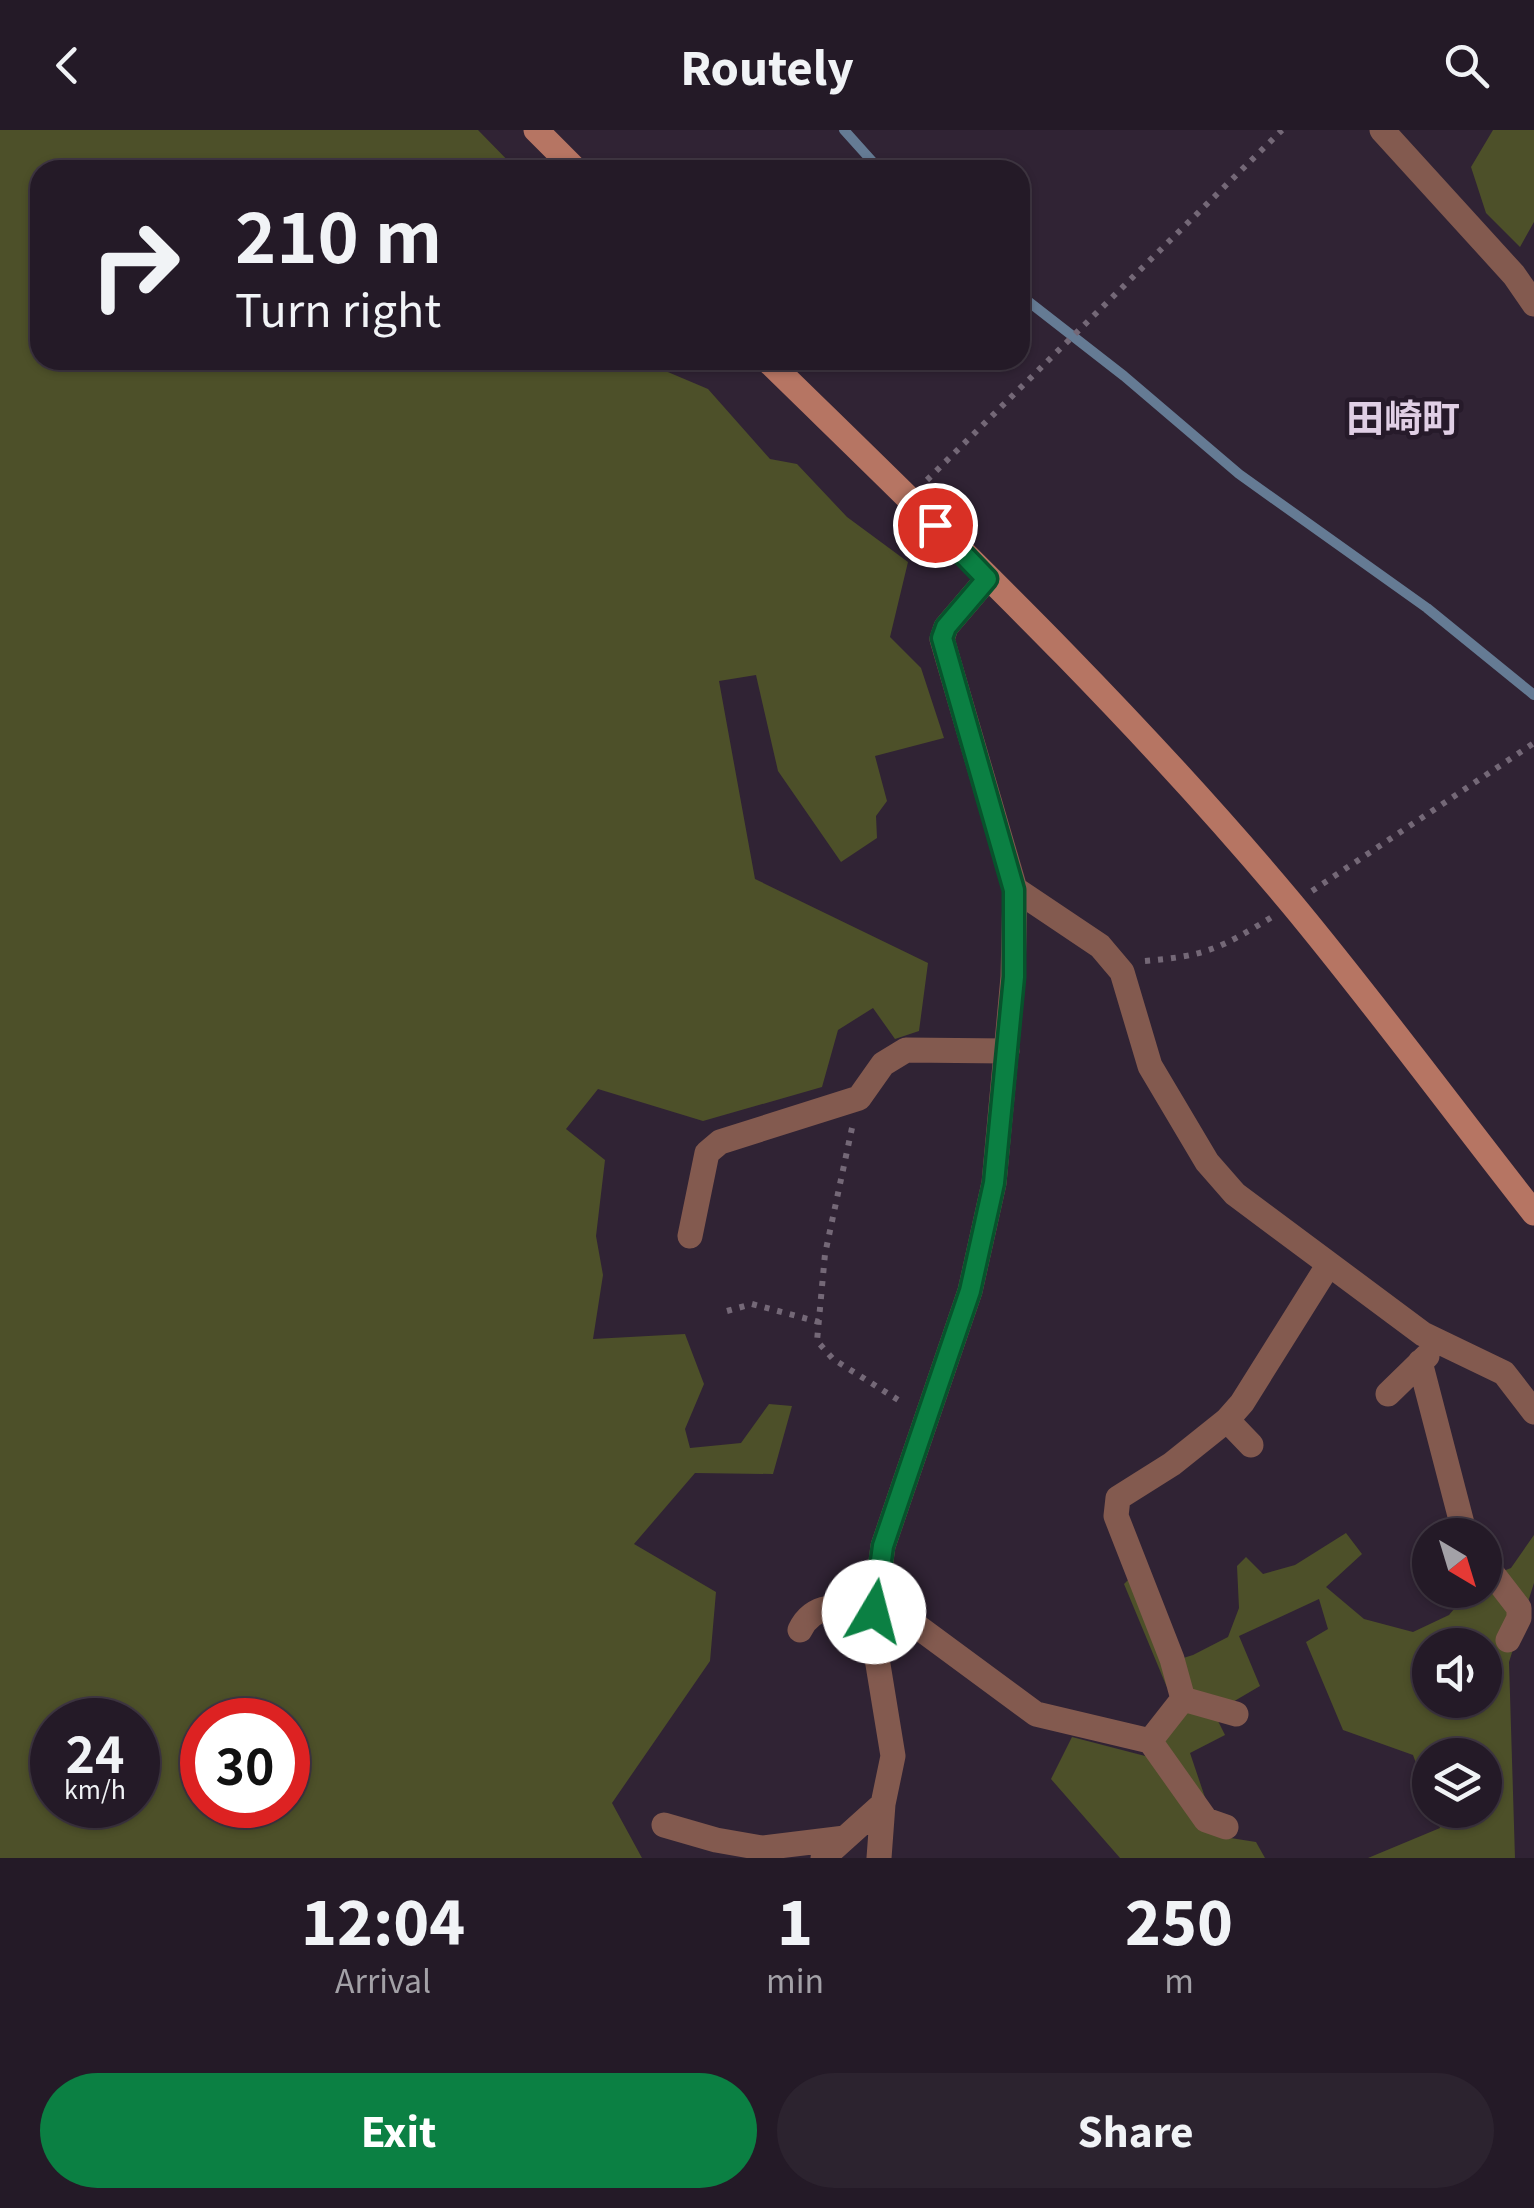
<!DOCTYPE html>
<html lang="en">
<head>
<meta charset="utf-8">
<style>
  :root { --surface:#241a27; --page:#2c232f; --text:#f1f3f6; --muted:#a3a1a7; --line:#413844; --accent:#0b8043 }
  body { margin:0; font-family:Georgia,"Noto Sans JP",serif; background:var(--page); color:var(--text); height:100vh; display:flex; flex-direction:column; font-size:38px; white-space:nowrap }
  * { box-sizing:border-box; margin:0 }
  p { font-size:32px; color:var(--muted) }
  .icon { flex:none; width:55px; height:55px; fill:none; stroke:currentColor; stroke-width:2; stroke-linecap:round; stroke-linejoin:round }
  .map { position:relative; height:1728px; overflow:hidden }
  .sheet { display:flex; flex-direction:column; background:var(--surface); flex:1 }
  .sheet>* { flex:none }
  .hud { position:absolute; left:30px; top:30px; width:1000px; height:210px; border-radius:30px; box-shadow:0 2px 8px #0004,0 0 0 2px var(--line); background:#241a27; color:var(--text); overflow:hidden }
  .needle { width:65px; rotate:142deg }
  .controls { position:absolute; left:1412px; top:1388px; display:grid; gap:20px }
  .controls a { display:grid; place-items:center; width:90px; height:90px; border-radius:50%; background:var(--surface); box-shadow:0 2px 8px #0004,0 0 0 2px var(--line); font-size:50px }
  .speed { position:absolute; left:30px; top:1568px; display:flex; gap:20px; font-size:50px; font-weight:700; text-align:center }
  .speed>* { display:grid; place-content:center; width:130px; height:130px; border-radius:50%; background:var(--surface); box-shadow:0 2px 8px #0004,0 0 0 2px var(--line); line-height:1 }
  .speed small { font-size:25px; font-weight:400 }
  .speed .limit { border:15px solid #d22; background:#fff; color:#111 }
  .pin { position:absolute; display:grid; place-items:center; width:85px; height:85px; color:#fff; margin:-42px; border:5px solid #fff; border-radius:50%; box-shadow:0 2px 10px #0007 }
  .me { position:absolute; width:110px; margin:-55px; rotate:8deg; stroke-linejoin:round; filter:drop-shadow(0 0 8px #0008) }
  .turn { display:flex; align-items:center; gap:35px; height:210px; padding:0 40px; font-size:45px }
  .turn .icon { width:130px; height:130px; stroke-width:2.5 }
  .turn b { display:block; font-size:70px; line-height:85px }
  .eta { display:flex; justify-content:space-evenly; align-items:center; height:170px; text-align:center }
  .eta b { font-size:60px; font-weight:800; line-height:70px }
  .primary-button { display:flex; gap:20px; margin-top:auto; padding:20px 40px }
  .primary-button a { flex:1; height:115px; border-radius:60px; background:var(--accent); color:#fff; font-size:40px; font-weight:800; line-height:115px; text-align:center }
  .primary-button a+a { background:var(--page); color:var(--text) }
  header { display:flex; justify-content:space-between; align-items:center; height:130px; padding:0 40px; background:var(--surface); font-size:45px; font-weight:800 }
  .map>svg:first-child { display:block }
</style>
</head>
<body>
<header><svg class="icon" aria-label="back" viewBox="0 0 24 24"><path d="M15 5l-7 7 7 7"/></svg>Routely<svg class="icon" aria-label="search" viewBox="0 0 24 24"><circle cx="10" cy="10" r="6"/><path d="M15 15l6 6"/></svg></header>
<div class="map">
<svg width="1534" height="1728" viewBox="0 0 1534 1728">
  <rect width="100%" height="100%" fill="#302334"/>
  <path fill="#4d5029" fill-rule="evenodd" d="M0,0H478L517,40H40V230H650L656,237L708,259L770,329L797,334L847,387L908,432L890,507L921,538L944,608L875,626L887,671L876,686L877,708L841,732L778,641L756,545L719,551L755,749L928,833L919,901L895,909L873,878L838,900L822,957L703,991L598,959L566,999L605,1030L596,1106L603,1145L593,1209L685,1204L704,1254L685,1299L690,1318L741,1313L769,1274L792,1276L773,1344L695,1343L634,1414L716,1462L710,1531L612,1673L642,1728H0ZM52,1590H138V1675H52ZM202,1590H288V1675H202Z
    M1493,0H1534V92L1520,117L1486,83L1471,37Z
    M1346,1403L1362,1424L1326,1457L1364,1489L1413,1502L1449,1485L1470,1460H1485V1448L1511,1438L1534,1405V1453L1509,1532L1515,1728H1368L1440,1698L1434,1680H1485V1625H1430V1670L1413,1625L1343,1600L1306,1512L1328,1499L1319,1469L1239,1506L1260,1556L1214,1583L1225,1605L1190,1623L1218,1706L1256,1712L1265,1728H1120L1051,1649L1072,1607L1149,1627L1182,1585L1166,1555L1124,1454L1130,1448L1167,1533L1193,1525L1228,1507L1239,1478L1237,1436L1246,1427L1263,1444L1295,1435ZM1430,1515H1485V1570H1430Z"/>
  <g fill="none" stroke-linecap="round" stroke-linejoin="round">
    <path stroke="#657b94" stroke-width="10" d="M844,0L880,40
      M1020,165L1124,246L1239,344L1427,478L1534,565"/>
    <path stroke="#746877" stroke-width="6" stroke-dasharray="5 8" stroke-linecap="butt" d="M927,350L1282,0
      M1312,761L1534,613
      M1145,831C1206,826 1221,818 1272,787
      M852,998L825,1124L817,1211L833,1229L903,1273
      M727,1181L752,1174L819,1192"/>
    <path stroke="#835a4f" stroke-width="25" d="M1382,0L1514,145L1534,174
      M987,449L946,497L942,509L1015,759L1100,816L1122,842L1150,936L1207,1032L1235,1064L1423,1204L1504,1243L1534,1282
      M690,1106L707,1023L720,1012L859,968L883,934L906,920L1007,921
      M1420,1232L1465,1405
      M1388,1264L1427,1226
      M1251,1315L1227,1290L1242,1273L1329,1134
      M1485,1434L1519,1478V1488L1508,1510
      M876,1466L1036,1584L1150,1611L1183,1569L1172,1529L1116,1386L1118,1368L1172,1334L1227,1290
      M800,1500C815,1469 846,1478 874,1482
      M1183,1569L1236,1584
      M1150,1611L1206,1690L1226,1697
      M664,1695L716,1710L762,1718L845,1708
      M823,1728L883,1674L893,1626L872,1498L883,1416L970,1161L994,1053L1013,847L1015,759
      M879,1728L883,1674"/>
    <path stroke="#b67563" stroke-width="25" d="M536,0L576,40
      M767,230C947,406 1131,581 1292,774C1375,874 1453,980 1534,1083"/>
  </g>
  <g fill="none" stroke-linecap="round" stroke-linejoin="round">
    <defs>
      <path id="route" d="M874,1482L883,1416L970,1161L994,1053L1014,847V760L942,508L946,497L987,449L935,395"/>
    </defs>
    <use href="#route" stroke="#07532c" stroke-width="25"/>
    <use href="#route" stroke="#0b8043" stroke-width="18"/>
  </g>
  <g text-anchor="middle" dominant-baseline="central" stroke-width="9" stroke-linejoin="round" paint-order="stroke">
    <g font-size="38" font-weight="bold" fill="#e0cfe5" stroke="#261a2a">
      <text x="1403" y="285">田崎町</text>
    </g>
  </g>
</svg>
<div class="controls">
<a><svg class="needle" viewBox="-14 -14 28 28"><path d="M0-13l5 13h-10z" fill="#e53935"/><path d="M0 13l5-13h-10z" fill="#a3a1a7"/></svg></a>
<a><svg class="icon" aria-label="sound" viewBox="0 0 24 24"><path d="M4 9h4l5-4v14l-5-4H4zM17 9q2 3 0 6"/></svg></a>
<a><svg class="icon" aria-label="layers" viewBox="0 0 24 24"><path d="M12 4l9 5-9 5-9-5zM3 14l9 5 9-5"/></svg></a>
</div>
<div class="speed"><div>24<small>km/h</small></div><div class="limit">30</div></div>
<div class="pin" style="left:935px;top:395px;background:#d93025"><svg class="icon" aria-label="arrive" viewBox="0 0 24 24"><path d="M6 21V4h12l-3 4 3 4H6"/></svg></div>
<svg class="me" style="left:874px;top:1482px" viewBox="-20 -20 40 40"><circle r="19" fill="#fff"/><path d="M0-13L10 11 0 6-10 11z" fill="#0b8043"/></svg>
<div class="hud">
<div class="turn"><svg class="icon" aria-label="right" viewBox="0 0 24 24"><path d="M7 20v-9h11M14 6l5 5-5 5"/></svg><div><b>210 m</b>Turn right</div></div>
</div>
</div>
<section class="sheet">
<div class="eta">
<div><b>12:04</b><p>Arrival</p></div>
<div><b>1</b><p>min</p></div>
<div><b>250</b><p>m</p></div>
</div>
<div class="primary-button"><a>Exit</a><a>Share</a></div>
</section>
</body>
</html>
